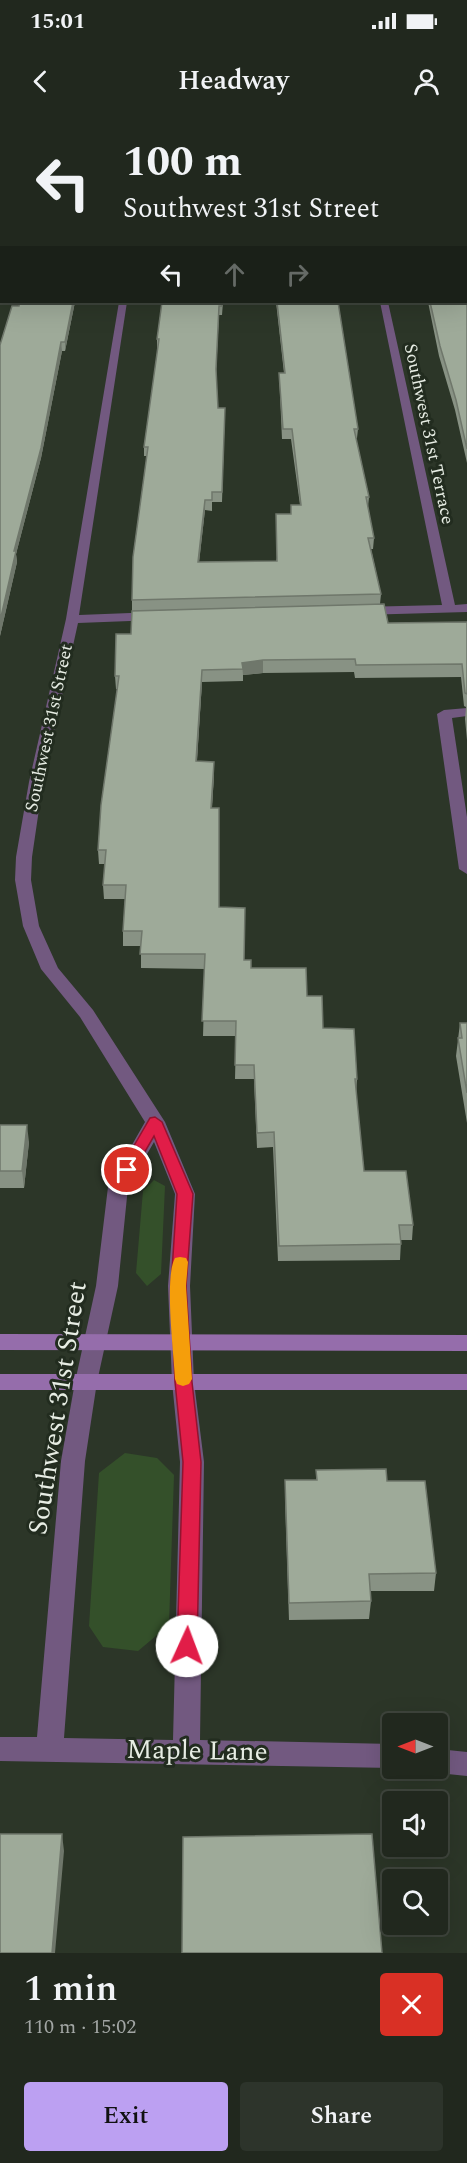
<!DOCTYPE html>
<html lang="en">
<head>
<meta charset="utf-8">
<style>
  :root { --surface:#21281e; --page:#2d342b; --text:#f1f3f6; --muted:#a2a6a4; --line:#3e443c; --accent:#bca0f2 }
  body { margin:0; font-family:Spectral,serif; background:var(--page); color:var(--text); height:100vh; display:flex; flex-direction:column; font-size:22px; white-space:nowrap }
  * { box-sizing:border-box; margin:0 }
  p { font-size:20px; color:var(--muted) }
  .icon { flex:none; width:33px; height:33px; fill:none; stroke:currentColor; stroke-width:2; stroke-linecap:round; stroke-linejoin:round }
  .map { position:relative; height:1833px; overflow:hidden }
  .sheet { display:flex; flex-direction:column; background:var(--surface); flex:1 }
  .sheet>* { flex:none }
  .banner { position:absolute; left:0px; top:0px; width:468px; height:183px; box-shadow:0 6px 24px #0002,0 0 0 2px var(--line); background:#21281e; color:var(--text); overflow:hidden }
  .needle { width:39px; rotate:270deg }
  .buttons { position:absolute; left:382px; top:1593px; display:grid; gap:12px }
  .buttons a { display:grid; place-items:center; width:66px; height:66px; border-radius:6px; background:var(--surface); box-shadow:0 6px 24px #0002,0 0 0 2px var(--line); font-size:30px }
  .pin { position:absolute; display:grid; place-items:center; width:51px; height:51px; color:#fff; margin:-26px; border:3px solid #fff; border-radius:50%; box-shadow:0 2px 6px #0007 }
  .me { position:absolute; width:66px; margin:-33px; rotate:2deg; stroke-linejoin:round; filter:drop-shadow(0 0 4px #0008) }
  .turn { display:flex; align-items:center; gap:21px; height:126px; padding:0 24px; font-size:27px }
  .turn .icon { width:78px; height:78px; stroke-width:2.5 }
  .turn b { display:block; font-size:42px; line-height:51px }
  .lanes { display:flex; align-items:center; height:57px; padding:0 24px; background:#0003; justify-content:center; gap:30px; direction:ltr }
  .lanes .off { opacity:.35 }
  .round { display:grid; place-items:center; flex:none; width:63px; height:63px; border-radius:6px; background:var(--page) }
  .headline { display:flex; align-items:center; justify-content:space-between; height:102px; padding:0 24px }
  h1 { font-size:36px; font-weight:600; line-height:45px }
  .cta { display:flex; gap:12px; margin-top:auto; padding:12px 24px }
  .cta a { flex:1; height:69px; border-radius:6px; background:var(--accent); color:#111; font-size:24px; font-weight:600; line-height:69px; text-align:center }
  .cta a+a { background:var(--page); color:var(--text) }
  .status { display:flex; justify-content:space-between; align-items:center; height:42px; padding:0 30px; background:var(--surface); direction:ltr }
  .status svg { height:16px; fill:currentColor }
  header { display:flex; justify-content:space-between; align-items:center; height:78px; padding:0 24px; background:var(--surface); font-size:27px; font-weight:600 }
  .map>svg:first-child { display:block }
</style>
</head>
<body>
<div class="status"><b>15:01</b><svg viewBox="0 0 49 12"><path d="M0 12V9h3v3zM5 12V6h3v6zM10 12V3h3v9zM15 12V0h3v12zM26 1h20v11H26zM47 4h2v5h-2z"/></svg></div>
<header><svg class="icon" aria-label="back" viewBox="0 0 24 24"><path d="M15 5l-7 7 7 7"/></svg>Headway<svg class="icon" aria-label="person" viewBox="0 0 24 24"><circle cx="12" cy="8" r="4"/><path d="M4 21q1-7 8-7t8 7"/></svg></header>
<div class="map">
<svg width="467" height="1833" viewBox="0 0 467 1833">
  <rect width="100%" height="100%" fill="#2c3628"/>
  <path fill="#34502a" d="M154,1060L165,1066L161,1154L147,1166L136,1153L143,1071Z
    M125,1333L157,1338L174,1355L169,1505L138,1531L103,1527L89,1506L99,1353Z"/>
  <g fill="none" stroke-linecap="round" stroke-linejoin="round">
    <path fill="#092500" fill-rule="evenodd" d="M74,0H80L72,2Z
      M0,98H2L0,105Z"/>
    <path fill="#725980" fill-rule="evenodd" d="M467,588V596L452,598L467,697V754L459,749L437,594L444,590Z"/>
    <path fill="#725980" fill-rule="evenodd" d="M119,182H127L79,495L156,492L162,496L156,500L78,503L43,662L32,737L31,760L39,806L58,848L93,890L165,1002L195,1074L190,1166L194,1262L204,1342L200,1620L393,1624V1648L0,1641V1617H37L61,1341L75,1262L96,1166L108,1067L145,1002L80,897L41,849L23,806L15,760L16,737L29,662L66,499ZM154,1022L175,1074L168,1166L172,1262L180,1342L173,1620L64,1618L85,1341L97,1262L118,1166L128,1067Z
      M380,182H388L455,485L467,484V492L361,495L355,491L361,487L442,485Z
      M438,1629L467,1632V1656L438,1653L428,1650L438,1648Z"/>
    <path fill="#956dab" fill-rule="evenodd" d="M0,1214L467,1215V1231L0,1230Z
      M0,1254H467V1270H0Z"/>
  </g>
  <path fill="#889284" d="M380,0H467V343L455,290L439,236L428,182H466V2H381Z
    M75,182L65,231H62L41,338L16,434L17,442L0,516V225L19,186Z
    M162,182H223L222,195H219L216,254L218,288H225L222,382H212V391L205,390L199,442L276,441L291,394L300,385L291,319H282L279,253H284L276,182H338L358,309L357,318H356L369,377L368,387L374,418L373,429H371L381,474L380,484L132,491V480L147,336H144V327L158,228H157V219Z
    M467,502V620L465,599L466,587L464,586L461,557L355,558L354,552L263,553L243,555V561L202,562L197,641L214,655L212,688L219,787L244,840L251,848L307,876L323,908L357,959L356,974L364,1051L413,1105L412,1120H401L400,1140L278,1141L273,1027L257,1028L254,959H235L236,916H203L205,849L141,848V826H123V811L125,779H104L103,765L105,744H99L98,730L118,569H116L115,556L388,503Z
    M460,903H467V1003L456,936Z
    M0,1005L29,1022L24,1068H0Z
    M316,1350L387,1361L436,1453L434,1471H370L371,1481L369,1499L289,1500L285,1378V1360H316Z"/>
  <path fill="#6f776b" d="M73,182H75L65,231V222Z
    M61,222L62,231L41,338L16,434L17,442L0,516V501L14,431Z
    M205,380V390L198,452V442Z
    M263,540V553L243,555L242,543Z
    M202,550V562L196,655V641Z
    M214,642V655L211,702V688Z
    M27,1005L29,1022L24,1068L22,1051Z
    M62,1714L64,1731L55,1833H52Z"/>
  <path fill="#9eaa99" stroke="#6f776b" stroke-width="1.5" d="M156,0H317L318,2H156Z
    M382,0H465V2H383Z
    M466,5H467L466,162Z
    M466,170H467V329L456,280L440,226L430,182H466Z
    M20,182H73L65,222H61L41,328L14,431H16L0,501V225L12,186H19Z
    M162,182H222V186H219L216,249L218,288H225L222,372H212V380H205L198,442L277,441L276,394H291V385H301L292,309H283L279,253H285L277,182H338L358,309H354L369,377H366L374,418H368L381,474L132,480L133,437L148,327H144L159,219H157Z
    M384,484L388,503L467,502V574L465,573L462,544L356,545L355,539L263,540L242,543L243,549L202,550L196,641L214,642L211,688H219V787L245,788L244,840H251V848H306L307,876H322L323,908L354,909L357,959H355L364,1051H406L413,1105H399L401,1124L279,1126L274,1012L257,1013L254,945H235L236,901H202L205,834H140L142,811H123L126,765H103L106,730H98L101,685L119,556H115L116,514H131L132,491Z
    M460,903H467V973L458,918H462Z
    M0,1005H27L22,1051H0Z
    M386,1349L387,1361H425L436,1453L369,1454L371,1481L289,1483L285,1360H317L316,1350Z
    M0,1714H62L52,1833H0Z
    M372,1714L382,1833H182L183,1717Z"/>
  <path fill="#e11d48" stroke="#92132f" stroke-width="1.5" d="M155,997L162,1002L193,1074L186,1166L192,1262L201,1342L197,1526L194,1532L187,1534L180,1532L177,1526L183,1342L175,1262L171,1166L177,1074L154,1016L132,1054L127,1055L120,1050L150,998Z"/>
  <path fill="#f59e0b" d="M180,1137L186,1138L188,1142L186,1166L192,1259L189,1264L183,1266L177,1264L175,1259C174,1235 164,1157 175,1138Z"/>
  <g text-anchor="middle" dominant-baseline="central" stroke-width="6" stroke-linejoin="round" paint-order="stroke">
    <g font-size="18" fill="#e7ede4" stroke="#222c1f">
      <text transform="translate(429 314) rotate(78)">Southwest 31st Terrace</text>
      <text transform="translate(49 608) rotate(-78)">Southwest 31st Street</text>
    </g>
    <g font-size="27" fill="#e7ede4" stroke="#222c1f">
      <text transform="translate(58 1288) rotate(-81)">Southwest 31st Street</text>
      <text transform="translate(197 1631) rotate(1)">Maple Lane</text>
    </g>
  </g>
</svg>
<div class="buttons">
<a><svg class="needle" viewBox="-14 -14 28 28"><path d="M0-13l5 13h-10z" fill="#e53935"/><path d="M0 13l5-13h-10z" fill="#a2a6a4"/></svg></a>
<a><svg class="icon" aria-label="sound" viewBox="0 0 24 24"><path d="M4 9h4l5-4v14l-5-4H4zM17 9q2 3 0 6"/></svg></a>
<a><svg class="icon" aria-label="search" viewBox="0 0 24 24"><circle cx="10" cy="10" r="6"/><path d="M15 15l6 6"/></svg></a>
</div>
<div class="pin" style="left:127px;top:1050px;background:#d93025"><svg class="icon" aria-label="arrive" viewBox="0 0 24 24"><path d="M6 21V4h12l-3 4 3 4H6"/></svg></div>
<svg class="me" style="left:187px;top:1526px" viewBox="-20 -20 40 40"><circle r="19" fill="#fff"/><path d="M0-13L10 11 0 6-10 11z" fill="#e11d48"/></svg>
<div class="banner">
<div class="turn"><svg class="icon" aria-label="left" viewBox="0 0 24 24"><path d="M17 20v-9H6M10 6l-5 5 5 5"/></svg><div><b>100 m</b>Southwest 31st Street</div></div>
<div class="lanes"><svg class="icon" aria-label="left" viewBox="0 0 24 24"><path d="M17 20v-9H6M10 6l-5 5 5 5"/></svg><svg class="icon off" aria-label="ahead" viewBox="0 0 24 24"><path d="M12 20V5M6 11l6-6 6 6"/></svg><svg class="icon off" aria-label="right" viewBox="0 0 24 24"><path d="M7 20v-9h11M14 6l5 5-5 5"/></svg></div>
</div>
</div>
<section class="sheet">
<div class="headline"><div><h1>1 min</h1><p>110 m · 15:02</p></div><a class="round" style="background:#d93025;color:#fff"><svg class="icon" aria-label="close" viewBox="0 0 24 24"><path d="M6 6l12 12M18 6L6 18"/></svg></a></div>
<div class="cta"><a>Exit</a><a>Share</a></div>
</section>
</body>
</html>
